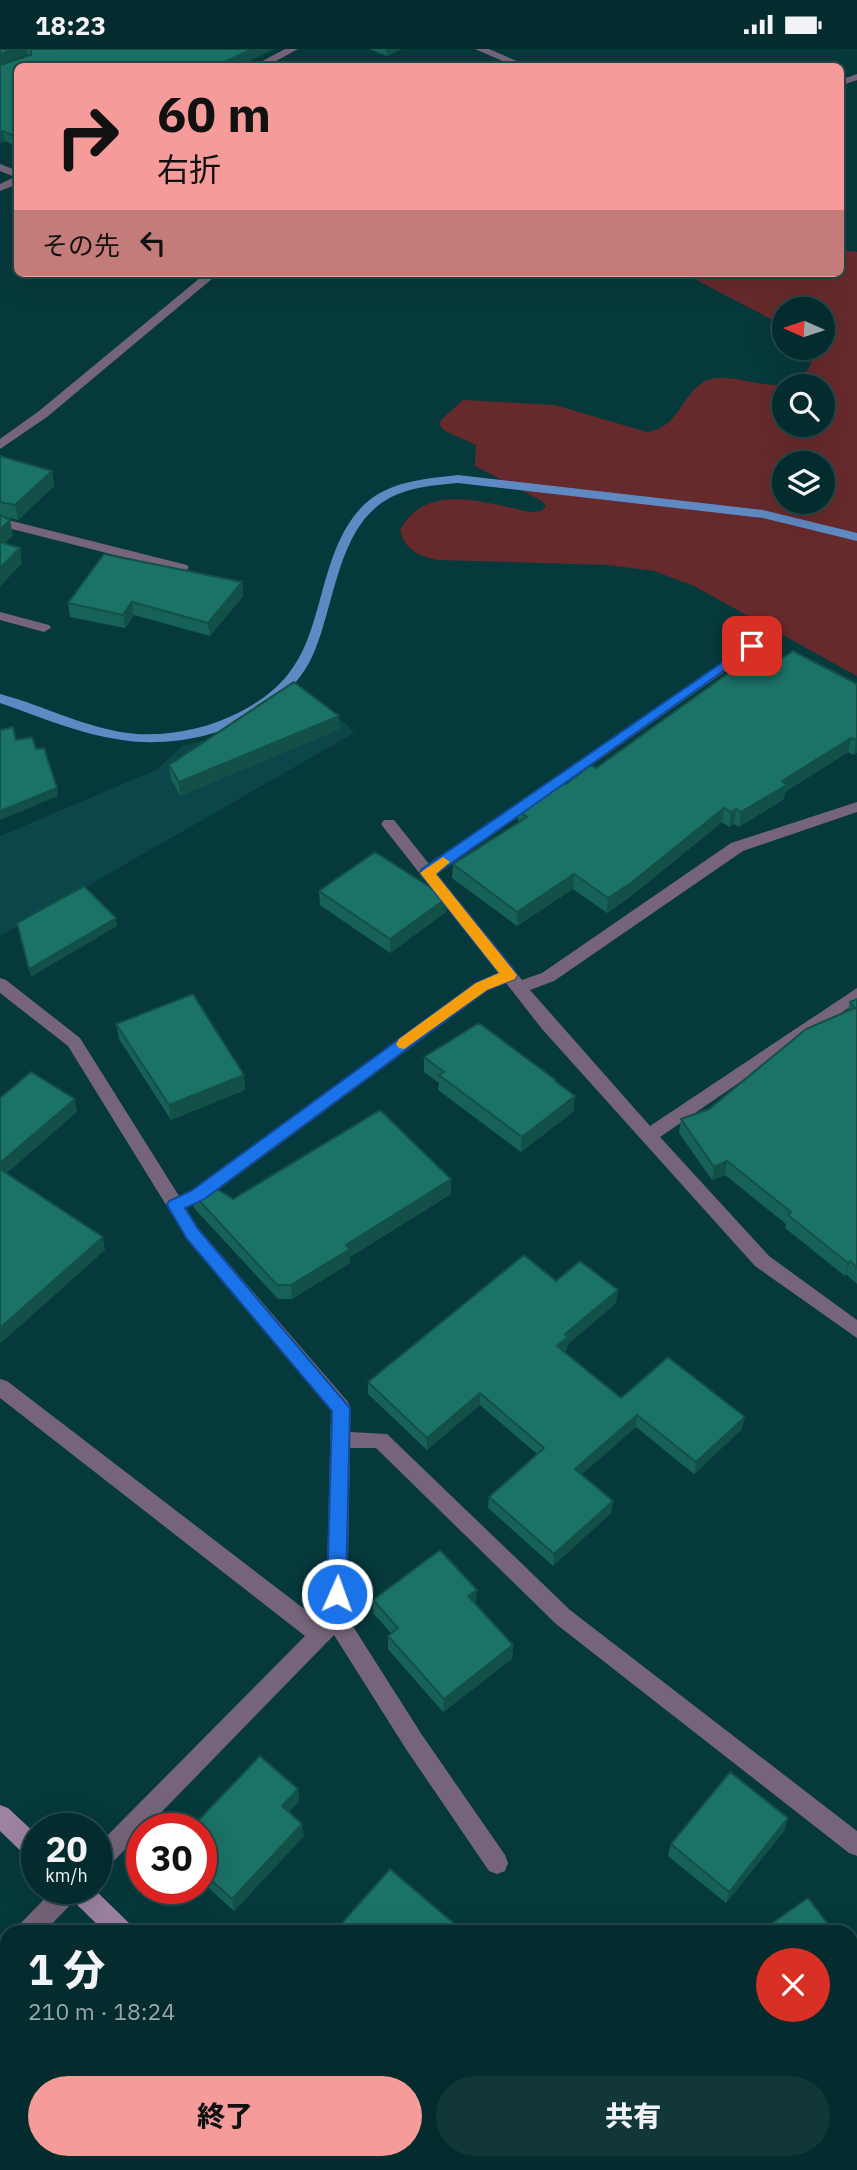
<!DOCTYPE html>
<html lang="ja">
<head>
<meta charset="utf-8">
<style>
  :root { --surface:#042b2d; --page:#123739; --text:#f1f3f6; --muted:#97a7aa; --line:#254749; --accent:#f59b9a }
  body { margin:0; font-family:"IBM Plex Sans","Noto Sans JP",sans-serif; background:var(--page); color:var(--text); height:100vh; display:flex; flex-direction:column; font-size:26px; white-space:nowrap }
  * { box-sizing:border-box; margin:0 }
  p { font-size:23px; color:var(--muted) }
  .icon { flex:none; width:38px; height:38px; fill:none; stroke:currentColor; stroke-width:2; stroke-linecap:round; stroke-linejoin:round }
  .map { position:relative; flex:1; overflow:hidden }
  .details { position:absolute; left:0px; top:1876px; width:858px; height:245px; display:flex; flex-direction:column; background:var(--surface); border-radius:21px 21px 0 0; box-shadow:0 7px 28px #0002,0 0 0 2px var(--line) }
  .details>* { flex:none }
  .banner { position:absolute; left:14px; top:14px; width:830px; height:214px; border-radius:10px; box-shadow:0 7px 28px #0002,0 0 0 2px var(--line); background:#f59b9a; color:#111; overflow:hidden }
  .needle { width:46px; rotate:273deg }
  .controls { position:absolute; left:772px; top:248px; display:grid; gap:14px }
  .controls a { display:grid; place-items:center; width:63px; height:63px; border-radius:50%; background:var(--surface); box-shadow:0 7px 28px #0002,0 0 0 2px var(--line); font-size:35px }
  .speed { position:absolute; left:21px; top:1764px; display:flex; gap:14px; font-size:35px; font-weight:700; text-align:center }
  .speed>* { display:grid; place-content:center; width:91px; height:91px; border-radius:50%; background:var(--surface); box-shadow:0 7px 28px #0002,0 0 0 2px var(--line); line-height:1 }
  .speed small { font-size:18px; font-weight:400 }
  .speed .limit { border:10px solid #d22; background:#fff; color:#111 }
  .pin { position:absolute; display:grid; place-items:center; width:60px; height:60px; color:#fff; margin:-30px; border-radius:14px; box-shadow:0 4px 10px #0006 }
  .me { position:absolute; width:77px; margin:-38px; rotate:2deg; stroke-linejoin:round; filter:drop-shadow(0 0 5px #0008) }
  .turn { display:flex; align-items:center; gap:24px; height:147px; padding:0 28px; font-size:32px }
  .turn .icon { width:91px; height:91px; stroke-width:2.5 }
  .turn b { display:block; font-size:49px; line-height:60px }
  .then { display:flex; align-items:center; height:66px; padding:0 28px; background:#0003; gap:14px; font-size:26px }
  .round { display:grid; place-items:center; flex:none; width:74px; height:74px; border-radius:37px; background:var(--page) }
  .head { display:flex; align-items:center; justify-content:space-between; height:119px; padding:0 28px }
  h1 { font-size:42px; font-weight:800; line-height:52px }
  .action { display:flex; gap:14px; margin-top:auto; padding:14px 28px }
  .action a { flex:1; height:80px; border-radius:42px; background:var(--accent); color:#111; font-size:28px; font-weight:800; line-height:80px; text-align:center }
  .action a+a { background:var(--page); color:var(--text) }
  .status { display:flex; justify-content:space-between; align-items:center; height:49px; padding:0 35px; background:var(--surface); direction:ltr }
  .status svg { height:19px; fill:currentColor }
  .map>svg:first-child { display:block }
</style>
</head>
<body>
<div class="status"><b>18:23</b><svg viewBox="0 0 49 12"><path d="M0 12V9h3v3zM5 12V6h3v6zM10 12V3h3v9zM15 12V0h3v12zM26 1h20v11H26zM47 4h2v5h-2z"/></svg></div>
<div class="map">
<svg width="857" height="2121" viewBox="0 0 857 2121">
  <rect width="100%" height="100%" fill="#06393c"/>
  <path fill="#0a464a" d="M296,643L348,676L354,684L0,887V787L156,721L182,697L220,687Z"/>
  <path fill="#672a2c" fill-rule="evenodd" d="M840,200L857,203V627L694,537L654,522L607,516L439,511C421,508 404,501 400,481C427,431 487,455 531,463L541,462L546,458L542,452L475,417L476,396L445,382L440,377L441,371L463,351L555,356L647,383C684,378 683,332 717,329C744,326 792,352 808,320C812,313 813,307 811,299H822V261H784V277L683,224H840ZM784,338H822V376H784ZM784,415H822V453H784Z"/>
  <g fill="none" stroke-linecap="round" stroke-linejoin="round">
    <path fill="#5e89c2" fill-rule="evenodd" d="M458,426L763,461L857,484V492L763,469L458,434C426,437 394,439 370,464C338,496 332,560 315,601C287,672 192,702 122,691C79,685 40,668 0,654V645C46,657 88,681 137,685C172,687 209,679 240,663C259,653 276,641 289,624C324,581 319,505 360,460C385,432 424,430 458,426Z"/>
    <path fill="#76657a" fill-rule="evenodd" d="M285,0H298L265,18H251Z
      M475,0H489L531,18H516Z
      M857,25V31L840,37V31Z
      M0,115L18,122V135L0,142V135L15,128L0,122Z
      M206,224H219L47,368L0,400V390L39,362Z
      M0,469L187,516L189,519L182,523L0,477Z
      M0,563L49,576L51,579L44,583L0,571Z
      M752,593L759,597L757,600L437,825L522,931L542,924L731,794L857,753V763L743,802L554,932L530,941L650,1077L857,939V953L660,1088L769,1207L857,1271V1289L755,1217L542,980L506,934L487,942L203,1152L186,1159L199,1180L348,1353L351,1359L350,1383L387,1385L570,1561L857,1782V1807L849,1804L556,1575L376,1399H350L347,1568L422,1686L505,1806L508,1814L505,1822L497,1825L489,1822L406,1700L334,1586L145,1780H142V1783L104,1822L96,1825V1798L305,1587L0,1349V1330L7,1332L320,1572L326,1566L331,1361L187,1190L68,997L0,944V929L6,931L80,989L179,1147L191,1142L475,934L498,924L384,779L381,775L384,771H394L429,815Z
      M55,1839H82L79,1847L44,1883H16L20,1875Z
      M7,1892V1920L0,1923V1895Z"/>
    <path fill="#9d82a2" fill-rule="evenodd" d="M0,1756L8,1759L37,1786V1813L29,1810L0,1782Z
      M65,1839H93L130,1875L134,1883H105L68,1847Z
      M353,2114H382L384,2121H355Z"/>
  </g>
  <path fill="#176258" d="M0,0H274L236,18H18V98L5,92L0,94V16L29,6L28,5L0,15Z
    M369,0H401L387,7Z
    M0,407L52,422L54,437L18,471L5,468L13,486L4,495L22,514L0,537Z
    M242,533L243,547L210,587L134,566L125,579L70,568L68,554Z
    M770,617L857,635V703L854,706L848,703L785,743L784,750L739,778L734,775L729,778L722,773L630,848L607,864L573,840L517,877L452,829L453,815L518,774V762L596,719Z
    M340,680L180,747L171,730L169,716Z
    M319,842L447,849L446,863L390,904L320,856Z
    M857,950V1235L846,1225L845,1227L785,1179L786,1175L725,1126L712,1131L679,1084L681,1070L709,1060L848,962L850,953Z
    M116,975L244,1026L245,1041L171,1071L119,990Z
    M424,1008L556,1031V1034L574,1062L521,1103L438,1041L439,1034L424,1023Z
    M192,1144L233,1150L451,1145L350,1208V1214L292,1250H278L194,1159Z
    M556,1232L616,1254L568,1295L567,1300L564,1303L621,1349L742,1380L694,1425L636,1378L582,1425L613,1452L611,1464L553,1517L488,1459L489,1448L537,1405L480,1356L427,1401L368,1345V1333Z
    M373,1551L476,1554L475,1555L513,1596L512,1610L443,1663L388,1600V1587L391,1584L373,1564Z
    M298,1740L299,1752L289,1763L304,1787L234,1862L201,1832V1780Z
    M785,1781L726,1854L668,1807L671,1795Z
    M722,2114H806L796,2121H727Z"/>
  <path fill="#135047" d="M14,0H27L28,5L0,15V5Z
    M252,0H274L236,18H214Z
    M386,0H401L387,7Z
    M3,82L5,92L0,94V83Z
    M52,422L54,437L18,471L15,456Z
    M10,471L13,486L0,499V481Z
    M20,499L22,514L0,537V519Z
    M242,533L243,547L210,587L208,574Z
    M132,553L134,566L125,579L123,566Z
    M339,667L340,680L180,747L179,733Z
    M851,689L848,703L785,743L784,750L739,778L741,763L782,732Z
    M857,691V703L854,706L856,692Z
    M57,739L58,747L0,771V762Z
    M724,759L722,773L630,848L607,864L608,849Z
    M736,760L734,775L729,778L731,763Z
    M574,825L573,840L517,877V863Z
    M447,849L446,863L390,904V890Z
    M116,869L117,877L31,928L29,920Z
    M244,1026L245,1041L171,1071L169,1056Z
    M575,1047L574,1062L521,1103L522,1088Z
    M75,1050L77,1063L0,1130V1114Z
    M727,1112L725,1126L712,1131L714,1118Z
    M451,1130V1145L350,1208V1214L292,1250L291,1236L346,1196Z
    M103,1188L105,1201L0,1295V1279Z
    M850,1212L846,1225L845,1227L848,1214Z
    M618,1241L616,1254L568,1295L567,1300L556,1309L557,1297L565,1285Z
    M480,1344V1356L427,1401V1389Z
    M637,1366L636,1378L574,1432L575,1420Z
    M745,1368L742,1380L694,1425L696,1413Z
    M613,1452L611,1464L553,1517L554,1505Z
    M477,1541L476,1554L468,1560V1547Z
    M513,1596L512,1610L443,1663L444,1650Z
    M298,1740L299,1752L283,1769L282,1757Z
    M788,1769L785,1781L726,1854L729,1843Z
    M302,1775L304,1787L234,1862L232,1850Z
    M857,2067V2076L850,2081V2072Z
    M794,2114H806L796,2121H785Z"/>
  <path fill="#1b7266" stroke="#135047" stroke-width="2" d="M0,0H14L0,5Z
    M31,0H252L214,18H18V89L3,82L0,83V16L31,6Z
    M0,407L52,422L15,456L0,453Z
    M0,466L10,471L0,481Z
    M0,493L20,499L0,519Z
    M104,505L242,533L208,574L132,553L123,566L68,554Z
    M793,602L857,635V691L851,689L782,732L787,736L741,763L736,760L731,763L724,759L631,834L608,849L574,825L517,863L453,815L527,768L518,762L560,731L566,735L591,716L596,719L752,607L770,617Z
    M294,633L339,667L179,733L169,716Z
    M13,678L16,691L32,688L36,700L44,699L57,739L0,762V681Z
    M375,803L447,849L390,890L319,842Z
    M84,837L116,869L29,920L17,874Z
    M193,945L244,1026L169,1056L116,975Z
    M857,950V1219L850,1212L848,1214L788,1166L791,1163L727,1112L714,1118L681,1070L709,1060L806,980L855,959L850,953Z
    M479,974L556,1031L555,1032L575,1047L522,1088L439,1026L444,1023L424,1008Z
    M31,1023L75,1050L0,1114V1049Z
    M380,1061L451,1130L346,1196L350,1200L291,1236H277L192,1144L209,1135L233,1150Z
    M0,1120L103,1188L0,1279Z
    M524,1206L556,1232L580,1212L618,1241L565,1285L568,1288L557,1297L621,1349L668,1308L745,1368L696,1413L637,1366L575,1420L613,1452L554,1505L489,1448L544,1399L480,1344L427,1389L368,1333Z
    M440,1501L477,1541L468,1547L513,1596L444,1650L388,1587L398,1579L373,1551Z
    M260,1707L298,1740L282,1757L302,1775L232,1850L201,1822V1780H190Z
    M730,1723L788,1769L729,1843L671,1795Z
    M390,1820L464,1883H334Z
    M808,1849L834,1883H759Z
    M850,1944L857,1952V2067L850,2072Z
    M7,2072V2114H231L237,2121H0V2079Z
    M735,2114H794L785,2121H754L752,2118L749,2121H740Z"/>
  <path fill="#1a73e8" stroke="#114b97" stroke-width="2" d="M752,593L758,597L756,599L436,825L515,922L517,926L515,930L487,941L203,1151L185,1159L198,1180L350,1359L346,1545L343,1551L337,1553L330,1551L327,1545L332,1362L187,1190L167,1156L169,1152L191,1142L476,934L499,924L422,827L420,824L422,820Z"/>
  <path fill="#f59e0b" d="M443,808L450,813L436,825L517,926L515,930L487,941L404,1000L399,999L396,995L399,990L476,934L499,924L420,824Z"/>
</svg>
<div class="controls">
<a><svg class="needle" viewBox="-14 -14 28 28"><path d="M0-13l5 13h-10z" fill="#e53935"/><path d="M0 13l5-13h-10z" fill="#97a7aa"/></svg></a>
<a><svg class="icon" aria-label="search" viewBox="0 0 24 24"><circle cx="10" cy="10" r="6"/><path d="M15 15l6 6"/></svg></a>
<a><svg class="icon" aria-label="layers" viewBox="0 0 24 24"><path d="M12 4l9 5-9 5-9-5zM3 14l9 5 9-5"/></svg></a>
</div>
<div class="speed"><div>20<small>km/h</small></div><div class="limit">30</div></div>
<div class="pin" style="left:752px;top:597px;background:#d93025"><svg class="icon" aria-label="arrive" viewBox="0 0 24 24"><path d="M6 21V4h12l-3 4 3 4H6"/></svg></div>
<svg class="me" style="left:337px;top:1545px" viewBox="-20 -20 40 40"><circle r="17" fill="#1a73e8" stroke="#fff" stroke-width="3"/><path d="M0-11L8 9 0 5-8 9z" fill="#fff"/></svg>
<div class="banner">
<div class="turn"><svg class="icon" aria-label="right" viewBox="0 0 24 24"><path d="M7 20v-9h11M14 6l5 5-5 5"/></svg><div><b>60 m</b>右折</div></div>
<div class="then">その先<svg class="icon" aria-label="left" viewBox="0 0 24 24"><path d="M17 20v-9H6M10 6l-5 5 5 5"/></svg></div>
</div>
<section class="details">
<div class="head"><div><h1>1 分</h1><p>210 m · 18:24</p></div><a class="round" style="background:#d93025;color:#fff"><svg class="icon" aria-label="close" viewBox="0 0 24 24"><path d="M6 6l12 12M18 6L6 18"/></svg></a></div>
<div class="action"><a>終了</a><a>共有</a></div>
</section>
</div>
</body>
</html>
